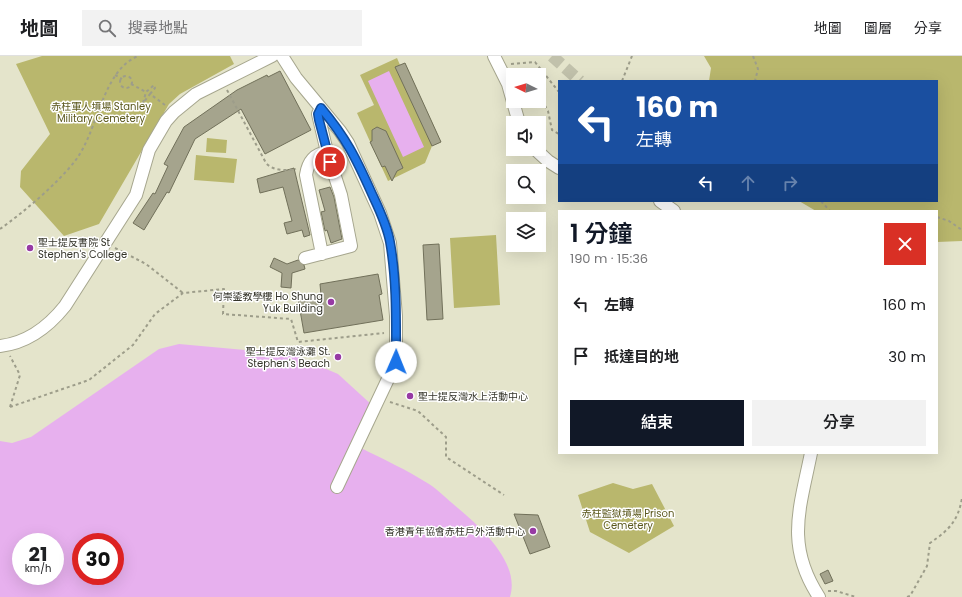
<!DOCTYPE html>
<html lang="zh-TW">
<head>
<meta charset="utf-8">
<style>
  :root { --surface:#fff; --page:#f2f2f2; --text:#202124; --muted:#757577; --line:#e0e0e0; --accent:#111827 }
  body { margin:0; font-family:Poppins,"Noto Sans TC",sans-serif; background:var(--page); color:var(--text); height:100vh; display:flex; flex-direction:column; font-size:15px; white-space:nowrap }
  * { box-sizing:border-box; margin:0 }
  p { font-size:13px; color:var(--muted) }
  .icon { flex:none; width:22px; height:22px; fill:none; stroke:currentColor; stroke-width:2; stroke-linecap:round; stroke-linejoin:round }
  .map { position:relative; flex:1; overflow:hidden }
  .details { position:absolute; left:558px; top:154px; width:380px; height:244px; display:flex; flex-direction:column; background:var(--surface); border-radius:0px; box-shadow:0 4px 16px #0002 }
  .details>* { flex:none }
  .hud { position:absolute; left:558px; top:24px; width:380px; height:122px; border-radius:0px; box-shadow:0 4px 16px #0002; background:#1a4fa0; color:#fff; overflow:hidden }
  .needle { width:26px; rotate:275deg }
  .controls { position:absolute; left:506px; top:12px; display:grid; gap:8px }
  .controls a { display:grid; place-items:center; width:40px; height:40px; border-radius:0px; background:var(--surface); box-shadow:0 4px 16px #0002; font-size:20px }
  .speed { position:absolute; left:12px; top:477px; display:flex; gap:8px; font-size:20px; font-weight:700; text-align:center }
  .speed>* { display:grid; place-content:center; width:52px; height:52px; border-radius:50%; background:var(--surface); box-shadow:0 4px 16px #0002; line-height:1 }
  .speed small { font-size:10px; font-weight:400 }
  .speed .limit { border:6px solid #d22; background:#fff; color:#111 }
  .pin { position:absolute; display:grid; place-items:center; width:34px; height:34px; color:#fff; margin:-17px; border:2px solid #fff; border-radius:50%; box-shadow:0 1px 4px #0007 }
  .me { position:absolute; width:44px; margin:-22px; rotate:1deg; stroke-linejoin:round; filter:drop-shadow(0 0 3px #0008) }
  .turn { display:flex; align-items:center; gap:14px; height:84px; padding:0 12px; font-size:18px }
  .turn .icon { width:52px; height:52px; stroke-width:2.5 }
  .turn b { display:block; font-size:28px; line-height:34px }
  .lanes { display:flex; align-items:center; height:38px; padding:0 12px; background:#0003; justify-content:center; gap:20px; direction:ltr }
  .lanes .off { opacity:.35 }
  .round { display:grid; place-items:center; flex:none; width:42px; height:42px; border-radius:0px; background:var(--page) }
  .overview { display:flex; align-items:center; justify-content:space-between; height:68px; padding:0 12px }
  h1 { font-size:24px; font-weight:600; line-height:30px; color:var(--accent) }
  .primary-button { display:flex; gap:8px; margin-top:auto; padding:8px 12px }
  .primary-button a { flex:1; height:46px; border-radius:0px; background:var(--accent); color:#fff; font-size:16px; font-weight:600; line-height:46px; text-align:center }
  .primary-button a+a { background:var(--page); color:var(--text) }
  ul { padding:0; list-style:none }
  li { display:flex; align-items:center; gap:12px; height:52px; padding:0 12px }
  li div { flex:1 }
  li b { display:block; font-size:15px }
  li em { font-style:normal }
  header { display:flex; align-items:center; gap:24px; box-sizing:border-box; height:56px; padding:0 20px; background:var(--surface); border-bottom:1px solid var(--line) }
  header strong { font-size:19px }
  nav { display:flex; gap:22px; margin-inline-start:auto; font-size:14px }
  .search { width:280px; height:36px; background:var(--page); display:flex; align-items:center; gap:10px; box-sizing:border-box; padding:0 14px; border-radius:0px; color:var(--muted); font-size:15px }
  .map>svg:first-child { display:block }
</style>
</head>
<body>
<header>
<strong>地圖</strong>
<div class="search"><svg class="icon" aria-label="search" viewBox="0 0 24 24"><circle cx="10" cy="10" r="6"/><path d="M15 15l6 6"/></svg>搜尋地點</div>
<nav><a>地圖</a><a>圖層</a><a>分享</a></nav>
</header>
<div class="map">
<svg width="962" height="541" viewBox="0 0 962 541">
  <rect width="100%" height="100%" fill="#e4e4cb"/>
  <path fill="#b9b76d" d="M42,0H230L234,8L180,38L169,48L99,168L64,180L20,131L21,115L50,78L16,8Z
    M704,0H962V185L937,186V155H816L799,145H937V25H709L711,12Z
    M397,2L400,9L405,7L441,86L432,90L425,107L388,125L357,57L374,49L360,19Z
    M207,82L227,84L226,97L206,96Z
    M196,99L237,103L234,127L194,124Z
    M496,179L500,249L454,252L450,182Z
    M613,427L633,433L652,428L674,470L629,497L590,476L578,439Z"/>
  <path fill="#e7b0ee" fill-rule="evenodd" d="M389,15L424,91L403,101L368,25Z
    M179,288L291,298L338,318L373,350L331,433L338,435L361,392C383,403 407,414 429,428C437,433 445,441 452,447C477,468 521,505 510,541H0V385L12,387L31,381L159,293ZM21,486H55V520H21ZM81,486H115V520H81Z"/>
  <path fill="#a5a48d" stroke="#71705a" d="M405,7L441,86L432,90L395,11Z
    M280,15L311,74L265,98L241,53L195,83L169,137L167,136L144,174L133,167L153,137L155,138L168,110L164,108L184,71L237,34L267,19L268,21Z
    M377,71L386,75L403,112L397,115L392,125L385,110L382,111L370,86L372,85V74Z
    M294,112L310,179L304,181L302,174L287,178L284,167L292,165L283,131L260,137L257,123Z
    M330,131L334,141L342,183L331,187L327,174L325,175L321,156L325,155L319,134Z
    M439,188L443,263L427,264L423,189Z
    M274,202L287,208L298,204L304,209L305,213L292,217L291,232L281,231L282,217L270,211Z
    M378,218L382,238L379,239L383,264L304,277L298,243L321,239L320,228Z
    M514,458L538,459L550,491L530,498Z
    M828,514L833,525L825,528L820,518Z"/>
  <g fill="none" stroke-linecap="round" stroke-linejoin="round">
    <path stroke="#c1c1ab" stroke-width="12" stroke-dasharray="12 6" stroke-linecap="butt" d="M552,0L580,25"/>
    <defs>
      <path id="minor" d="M282,0L296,22L340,75L348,87L380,157L390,187L396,260V306L337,431
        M494,0L508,28L519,67
        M321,52L318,58L327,96C314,98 308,106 306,119L322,198
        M535,93L548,105L559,112
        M660,145L674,155
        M305,202L351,190L341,139L327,96
        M0,290C27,287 49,270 65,250L136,139L149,94L166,65L174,56L196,38L272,0
        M811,397C800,452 785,489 819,541"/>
    </defs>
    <use href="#minor" stroke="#a6a68e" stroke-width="14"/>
    <path stroke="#9d9d8a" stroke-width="2" stroke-dasharray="3 3" stroke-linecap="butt" d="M753,0L758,13L755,25
      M511,8L535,6L559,36
      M115,19L122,23
      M120 26a6 6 0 1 1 12 0a6 6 0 1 1-12 0Z
      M539,25L540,13
      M622,25L632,0
      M131,28L146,36
      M227,34L266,107C273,115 286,115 296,113
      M150,38L155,32L154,29L146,36L143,47L150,38L165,49
      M539,39L548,55L552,74L559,78
      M821,145L830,155
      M937,161L949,165L962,174
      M0,173C24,156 57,128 75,105C99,74 101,16 138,0
      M115,192L146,208L183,237
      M390,346L418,355L446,381V401L504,439
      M10,351L89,324L133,289L155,258L183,237L224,233L223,258L291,263L298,286L384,277
      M10,351L20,319L10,300
      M828,535H836L856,541
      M907,541L910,540L927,510L930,487C949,474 958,465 962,442"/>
    <use href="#minor" stroke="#fff" stroke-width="12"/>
  </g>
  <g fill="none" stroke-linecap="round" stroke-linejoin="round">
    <defs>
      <path id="route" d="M330,106L319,64L318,58L321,52C346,82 356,102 372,138C379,153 387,169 390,186C397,225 396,266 396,306"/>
    </defs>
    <use href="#route" stroke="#114b97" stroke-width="10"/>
    <use href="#route" stroke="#1a73e8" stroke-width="7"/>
  </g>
  <g fill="#973aa4" stroke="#fff" stroke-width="1.5">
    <circle cx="30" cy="192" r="4"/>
    <circle cx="331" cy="246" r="4"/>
    <circle cx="338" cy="301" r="4"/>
    <circle cx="410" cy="340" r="4"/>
    <circle cx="533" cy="475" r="4"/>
  </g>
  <g text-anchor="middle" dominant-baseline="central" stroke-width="3" stroke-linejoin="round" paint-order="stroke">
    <g font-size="10" fill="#5c591e" stroke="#fff">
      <text x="101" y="50">赤柱軍人墳場 Stanley<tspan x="101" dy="12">Military Cemetery</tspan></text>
      <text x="628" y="457">赤柱監獄墳場 Prison<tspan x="628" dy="12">Cemetery</tspan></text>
    </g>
    <g font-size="10" fill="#34342a" stroke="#fff" text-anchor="end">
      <text x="38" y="186" text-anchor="start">聖士提反書院 St<tspan x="38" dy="12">Stephen's College</tspan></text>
      <text x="323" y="240">何崇鋈教學樓 Ho Shung<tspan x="323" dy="12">Yuk Building</tspan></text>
      <text x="330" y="295">聖士提反灣泳灘 St.<tspan x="330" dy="12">Stephen's Beach</tspan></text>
      <text x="418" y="340" text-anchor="start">聖士提反灣水上活動中心</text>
      <text x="525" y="475">香港青年協會赤柱戶外活動中心</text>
    </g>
  </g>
</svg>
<div class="controls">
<a><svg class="needle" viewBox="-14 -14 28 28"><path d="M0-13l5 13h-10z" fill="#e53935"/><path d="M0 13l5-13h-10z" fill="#757577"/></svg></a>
<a><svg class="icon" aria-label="sound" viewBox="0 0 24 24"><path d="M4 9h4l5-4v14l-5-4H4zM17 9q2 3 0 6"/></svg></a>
<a><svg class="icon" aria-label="search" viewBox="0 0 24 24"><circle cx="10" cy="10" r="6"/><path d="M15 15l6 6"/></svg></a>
<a><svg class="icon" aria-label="layers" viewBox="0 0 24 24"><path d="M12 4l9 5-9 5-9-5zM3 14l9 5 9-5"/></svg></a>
</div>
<div class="speed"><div>21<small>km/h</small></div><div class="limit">30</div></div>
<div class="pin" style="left:330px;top:106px;background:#d93025"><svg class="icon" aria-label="arrive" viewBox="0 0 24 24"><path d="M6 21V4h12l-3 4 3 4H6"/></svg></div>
<svg class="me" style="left:396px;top:306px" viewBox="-20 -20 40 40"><circle r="19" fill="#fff"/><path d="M0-13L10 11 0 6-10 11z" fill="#1a73e8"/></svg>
<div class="hud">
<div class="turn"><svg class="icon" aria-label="left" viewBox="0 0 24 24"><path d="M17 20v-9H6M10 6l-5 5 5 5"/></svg><div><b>160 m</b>左轉</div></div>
<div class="lanes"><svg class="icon" aria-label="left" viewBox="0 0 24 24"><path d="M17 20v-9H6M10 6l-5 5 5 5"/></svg><svg class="icon off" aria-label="ahead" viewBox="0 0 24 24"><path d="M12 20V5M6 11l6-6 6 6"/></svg><svg class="icon off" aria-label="right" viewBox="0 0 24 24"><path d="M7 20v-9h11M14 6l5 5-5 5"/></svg></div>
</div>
<section class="details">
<div class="overview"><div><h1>1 分鐘</h1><p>190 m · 15:36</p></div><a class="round" style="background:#d93025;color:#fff"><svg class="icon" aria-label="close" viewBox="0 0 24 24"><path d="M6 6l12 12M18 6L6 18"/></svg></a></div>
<ul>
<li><svg class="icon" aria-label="left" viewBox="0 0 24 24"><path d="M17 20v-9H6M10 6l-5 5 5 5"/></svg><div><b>左轉</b></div><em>160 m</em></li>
<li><svg class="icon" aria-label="arrive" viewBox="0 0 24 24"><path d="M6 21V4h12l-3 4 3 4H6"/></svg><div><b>抵達目的地</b></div><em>30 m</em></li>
</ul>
<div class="primary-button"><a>結束</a><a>分享</a></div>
</section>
</div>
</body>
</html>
